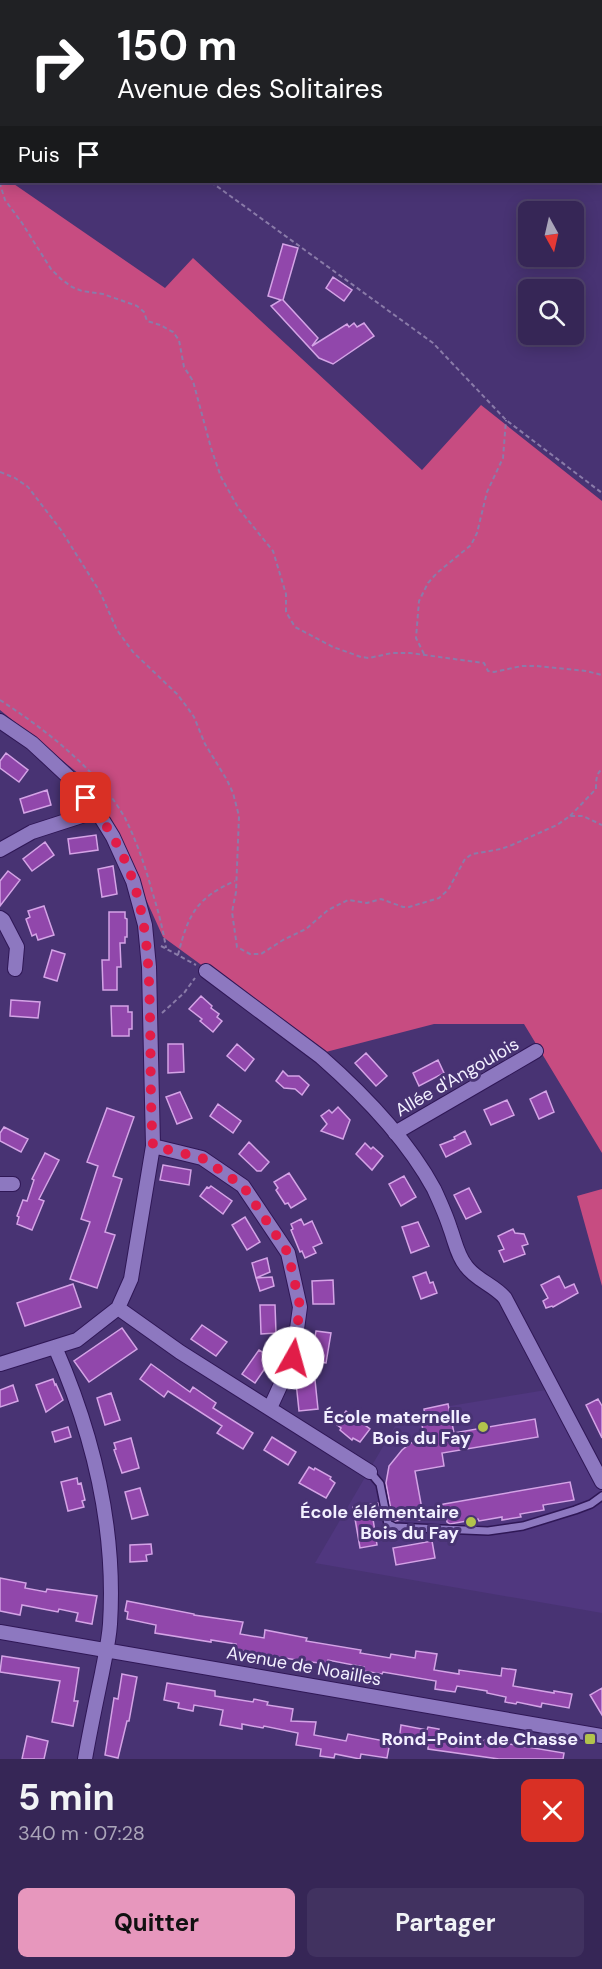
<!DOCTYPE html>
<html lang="fr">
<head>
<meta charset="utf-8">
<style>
  :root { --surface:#362656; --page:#413260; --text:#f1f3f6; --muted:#aaa5b9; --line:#50436c; --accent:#e797bd }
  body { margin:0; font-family:"DM Sans",sans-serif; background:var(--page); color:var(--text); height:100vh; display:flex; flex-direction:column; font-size:22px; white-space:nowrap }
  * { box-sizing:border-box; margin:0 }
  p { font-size:20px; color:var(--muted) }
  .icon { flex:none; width:33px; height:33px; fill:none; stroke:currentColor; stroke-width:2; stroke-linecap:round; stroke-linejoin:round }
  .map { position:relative; height:1759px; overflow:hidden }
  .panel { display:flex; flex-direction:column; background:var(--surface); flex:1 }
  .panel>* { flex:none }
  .banner { position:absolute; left:0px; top:0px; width:603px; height:183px; box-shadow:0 3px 15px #0003,0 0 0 2px var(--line); background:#202124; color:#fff; overflow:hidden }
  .needle { width:39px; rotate:172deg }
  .fabs { position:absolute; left:518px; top:201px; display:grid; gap:12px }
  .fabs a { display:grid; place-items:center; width:66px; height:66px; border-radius:9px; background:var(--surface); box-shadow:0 3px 15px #0003,0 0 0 2px var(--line); font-size:30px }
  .pin { position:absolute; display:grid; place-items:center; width:51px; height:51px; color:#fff; margin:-26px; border-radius:12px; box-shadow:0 3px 9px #0006 }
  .me { position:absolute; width:66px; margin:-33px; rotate:7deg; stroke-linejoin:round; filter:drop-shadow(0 0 4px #0008) }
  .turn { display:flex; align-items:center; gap:21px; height:126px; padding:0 18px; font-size:27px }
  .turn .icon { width:78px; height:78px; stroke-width:2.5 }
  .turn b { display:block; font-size:42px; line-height:51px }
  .then { display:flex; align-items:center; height:57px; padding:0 18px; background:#0003; gap:12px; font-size:22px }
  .round { display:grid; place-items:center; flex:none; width:63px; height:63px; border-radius:9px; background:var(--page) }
  .overview { display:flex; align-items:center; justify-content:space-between; height:102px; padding:0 18px }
  h1 { font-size:36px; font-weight:700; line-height:45px }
  .button { display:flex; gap:12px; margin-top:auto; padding:12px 18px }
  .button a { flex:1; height:69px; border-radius:9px; background:var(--accent); color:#111; font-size:24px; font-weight:700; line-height:69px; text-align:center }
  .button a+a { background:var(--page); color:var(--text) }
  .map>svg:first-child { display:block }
</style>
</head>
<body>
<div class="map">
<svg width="602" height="1759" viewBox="0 0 602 1759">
  <rect width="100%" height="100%" fill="#483373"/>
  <path fill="#50377f" d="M552,1389L602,1482V1613L315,1563L402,1414Z"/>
  <path fill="#c74c81" d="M0,172L2,182H11L165,288L193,258L422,470L481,405L602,501V1153L524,1024H434L322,1053L163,937L95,787L0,710Z
    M602,1189V1286L577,1196Z"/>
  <path fill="#9147ab" stroke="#d4a3e6" stroke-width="1.5" d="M283,244L298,248L283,300L318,338L312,346L347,324L349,327L354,323L357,327L364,323L374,336L333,364L319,358L271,306L281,300L268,296Z
    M333,277L352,290L344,301L326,288Z
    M6,753L28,770L19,782L0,768V761Z
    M47,790L51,805L24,813L20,799Z
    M96,835L98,850L70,854L68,839Z
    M45,842L54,855L32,871L23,859Z
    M113,866L117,894L102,897L98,869Z
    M8,871L20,880L0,906V881Z
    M44,906L54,935L38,940L36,934L32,936L26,919L30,917L28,911Z
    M109,912H125V918L127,919V937H125V943H120L121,967H117V990H103L102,960H109Z
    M52,950L65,954L57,981L44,977Z
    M201,996L212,1006L211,1008L219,1014L217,1017L222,1021L213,1032L200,1021L202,1019L189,1009Z
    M11,1000L40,1002L38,1018L10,1016Z
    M111,1006H128V1012H132V1029H129V1036H112Z
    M168,1044H183L184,1072L168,1073Z
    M237,1044L254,1059L245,1071L227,1056Z
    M366,1053L387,1076L376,1086L355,1063Z
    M438,1060L444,1073L419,1086L413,1073Z
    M283,1071L288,1076H299L309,1085L302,1095L295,1089L284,1088L276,1081Z
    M546,1091L554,1112L539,1119L530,1099Z
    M180,1092L192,1118L177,1124L166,1097Z
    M507,1100L514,1115L491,1125L484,1110Z
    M218,1104L241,1121L233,1133L210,1116Z
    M338,1107L350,1120L343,1139L321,1131L327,1124L321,1116L329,1110L332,1113Z
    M107,1108L134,1117L113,1176L122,1179L105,1232L115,1235L97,1288L70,1279L90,1222L81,1219L98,1166L87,1162Z
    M4,1127L28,1139L21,1152L0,1141V1133Z
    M465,1131L471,1144L446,1157L440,1145L455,1139L454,1137Z
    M249,1142L269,1162L261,1171H257L239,1154Z
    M365,1143L371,1149L373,1147L383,1156L372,1170L356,1154Z
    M45,1153L59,1160L39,1199L44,1201L32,1230L17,1224L19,1217L17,1216L23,1200L27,1201L34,1180L32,1179Z
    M163,1165L191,1170L189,1185L160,1180Z
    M289,1173L306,1199L291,1208L288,1203L285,1204L276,1190L278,1188L274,1182Z
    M404,1176L416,1197L401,1206L389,1184Z
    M211,1186L232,1201L223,1214L200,1196L207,1187L209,1188Z
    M469,1188L481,1212L466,1219L454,1195Z
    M245,1217L260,1242L247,1250L232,1225Z
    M301,1219L304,1225L312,1221L322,1243L313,1247L316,1253L305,1258L302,1251L300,1252L291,1230L293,1229L291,1224Z
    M418,1222L429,1246L411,1253L402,1227Z
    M513,1229L515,1233L524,1234L528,1244L522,1246L525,1254L504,1262L499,1251L504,1249L498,1236Z
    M267,1258L270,1272L256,1278L252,1263Z
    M426,1272L430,1283L433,1282L437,1293L421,1299L413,1277Z
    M559,1276L565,1288L574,1284L578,1293L553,1307L552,1306L546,1308L543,1301L548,1298L541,1285Z
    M272,1277L274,1286L260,1291L256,1278Z
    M333,1280L334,1304H313L312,1281Z
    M73,1284L81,1307L25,1326L17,1303Z
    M260,1305H275L276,1333L261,1334Z
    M202,1325L227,1342L216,1356L191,1339Z
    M122,1328L137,1349L89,1382L74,1361Z
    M316,1331L331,1333L326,1363L311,1361Z
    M259,1350L272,1358L255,1383L242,1374Z
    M151,1364L190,1392L193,1387L216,1403L213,1408L253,1433L243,1449L217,1433L222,1426L168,1391L164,1397L140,1379Z
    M53,1379L55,1385L56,1384L63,1400L46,1412L36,1385Z
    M315,1380L318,1409L299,1411L296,1382Z
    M13,1385L18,1401L0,1407V1390Z
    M111,1393L120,1420L105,1425L97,1398Z
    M598,1399L602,1406V1438L586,1405Z
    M448,1404L454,1433L535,1419L538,1437L442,1453L444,1466L415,1471L422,1509L419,1510L420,1520L407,1519L395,1521L393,1520L386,1483L389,1466L402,1450L411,1443L424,1438L421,1418L425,1417L424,1409Z
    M346,1411L370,1429L360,1442L353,1438L352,1440L340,1430L341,1428L336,1424Z
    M68,1427L71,1437L55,1442L52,1432Z
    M272,1437L296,1452L288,1465L264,1450Z
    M131,1438L139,1468L122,1473L114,1450L116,1449L114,1443Z
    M309,1467L314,1470L315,1468L331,1477L330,1479L335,1483L326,1498L299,1483Z
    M77,1478L78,1484L81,1483L85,1500L82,1501L84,1507L68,1511L61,1482Z
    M570,1482L574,1500L543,1505L544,1510L520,1514L521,1517L502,1520V1517L479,1521L478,1519L450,1524L447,1522L446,1517L439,1518L437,1506L444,1504Z
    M140,1488L148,1515L132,1519L125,1492Z
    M378,1503L381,1517L373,1519L377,1545L360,1548L353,1507Z
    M432,1541L435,1558L396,1565L393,1548Z
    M151,1544L152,1554L146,1555L147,1561L130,1562V1545Z
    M0,1578L26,1583L25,1588L46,1592L47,1589L97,1596L92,1624L76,1621L78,1613L59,1609L58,1612L22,1605L20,1615L0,1611Z
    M127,1601L194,1614V1615L243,1622L240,1634L264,1638L265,1630L307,1638L306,1641L361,1650L360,1653L390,1658L391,1654L415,1658L416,1651L437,1654L434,1670L459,1674V1670L501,1676L502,1668L516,1670L513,1686L554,1693V1691L572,1694L569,1708L542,1703L541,1707L517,1702L516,1704L505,1702L506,1697L487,1693V1691L457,1686L455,1692L435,1689L436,1681L383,1672L382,1674L363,1671L364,1667L328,1660L327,1664L303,1661L235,1650L236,1644L211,1640V1642L155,1633L156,1625L127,1619L128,1612L125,1611Z
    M2,1656L79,1668L74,1701H78L73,1726L52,1722L60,1681L0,1672Z
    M122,1674L137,1677L129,1721H127L118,1758L105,1755L114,1698L118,1699Z
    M167,1683L215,1691V1696L253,1702L254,1699L268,1702L267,1705L293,1709L291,1721L316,1722L314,1735L346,1741L348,1734L390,1742L387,1758L361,1754L360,1759L335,1754L334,1758L320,1756L321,1749L296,1745L298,1733L264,1726L263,1728L242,1724V1729L220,1725L223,1710L194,1705L193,1711L178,1708L179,1703L164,1700Z
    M602,1688V1715L590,1695Z
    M401,1725L427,1730L428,1727L439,1729L438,1732L444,1733L443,1736L479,1743V1739L564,1753L563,1759H499L428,1749V1747L425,1745L399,1741Z
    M27,1736L48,1741L44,1759H22Z"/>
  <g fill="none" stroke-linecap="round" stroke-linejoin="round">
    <defs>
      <path id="lane" d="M370,1472L380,1484L388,1524L394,1527L488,1531L523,1526L575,1510L591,1504L602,1496"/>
      <path id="street" d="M0,721L32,743L75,783L97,811L113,837L133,881L145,925L149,967L153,1146L131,1279L118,1308L77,1340L0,1364
        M0,850L32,832L97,811
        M0,918L3,920L17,947L15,969
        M206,971L321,1057C362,1093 408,1141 434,1189C440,1202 446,1215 450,1228C455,1241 457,1255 466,1266C476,1280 494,1285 505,1298L602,1482
        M395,1133L536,1051
        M153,1146L202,1158L243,1186L288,1253L300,1307L293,1358L270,1408
        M0,1184H13
        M118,1308L180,1352L370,1472
        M55,1347C93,1434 116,1529 110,1624C109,1640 105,1657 102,1673C96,1702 90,1730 85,1759
        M0,1632L602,1736"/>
    </defs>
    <use href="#lane" stroke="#2f1756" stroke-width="10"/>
    <use href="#street" stroke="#2f1756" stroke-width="16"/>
    <path stroke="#8a7ba9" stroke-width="2" stroke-dasharray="4.5 3" stroke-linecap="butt" d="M0,43L2,44
      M1,175L0,184L5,200L22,223L51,269L61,279L72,287L82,291L103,294L137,306L144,312L147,321L160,325L173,332L179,340L184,367L193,381L211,448L221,477L239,509L273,551L286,594V612L295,627L333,647L361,657L369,658L392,653H410L484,663L488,671L494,672L522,666H536L586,671L602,675
      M211,182L433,343L506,420L602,493
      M0,472L15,478L28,487L61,530L100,592L117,630L133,652L177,694L187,707L194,717L205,744L227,780L233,793L239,816L236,892L232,912L237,947L250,954H261L283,940L306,929L328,910L348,900L367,903L381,899L403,907H409L439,898L448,890L465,859L472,854L501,849L512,845L557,825L570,816H583L602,825
      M424,654L416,638L419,601L428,583L437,573L471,545L477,533L487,492L503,458L506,420
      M0,700C46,730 97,769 125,818C137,842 145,866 152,891C158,910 163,929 166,948
      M570,816L596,789C596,781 596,774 602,769
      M161,946L196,965
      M178,955C188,915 196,898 235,881
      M162,1013L184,993L195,978"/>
    <use href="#lane" stroke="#8d78c0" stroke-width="7"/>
    <use href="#street" stroke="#8d78c0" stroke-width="14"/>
  </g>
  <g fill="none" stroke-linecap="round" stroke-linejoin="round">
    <path stroke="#e11d48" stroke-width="10" stroke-dasharray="0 18" d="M86,798C106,823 123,851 133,881C148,926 149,971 150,1017C151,1060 150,1103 153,1146L202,1158L243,1186L288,1253L300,1306L293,1358"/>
  </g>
  <g fill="#b2c34c" stroke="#483373" stroke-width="2">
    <circle cx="483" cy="1427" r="6"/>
    <circle cx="471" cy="1522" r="6"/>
    <rect x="584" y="1733" width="12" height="12" rx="3"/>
  </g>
  <g text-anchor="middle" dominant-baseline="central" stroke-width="6" stroke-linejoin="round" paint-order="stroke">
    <g font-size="18" fill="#f2efff" stroke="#483373">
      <text transform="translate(457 1077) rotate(-30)">Allée d'Angoulois</text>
      <text transform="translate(304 1666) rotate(10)">Avenue de Noailles</text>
    </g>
    <g font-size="18" font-weight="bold" fill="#f2efff" stroke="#483373" text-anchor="end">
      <text x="471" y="1417">École maternelle<tspan x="471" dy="21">Bois du Fay</tspan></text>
      <text x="459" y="1512">École élémentaire<tspan x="459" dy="21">Bois du Fay</tspan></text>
      <text x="578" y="1739">Rond-Point de Chasse</text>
    </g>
  </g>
</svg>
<div class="fabs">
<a><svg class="needle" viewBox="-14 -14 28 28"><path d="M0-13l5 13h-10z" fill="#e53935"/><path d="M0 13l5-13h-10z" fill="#aaa5b9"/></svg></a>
<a><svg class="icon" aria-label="search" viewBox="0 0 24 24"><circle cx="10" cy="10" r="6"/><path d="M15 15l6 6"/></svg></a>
</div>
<div class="pin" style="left:86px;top:798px;background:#d93025"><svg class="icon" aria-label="arrive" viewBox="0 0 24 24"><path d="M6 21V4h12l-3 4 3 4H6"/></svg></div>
<svg class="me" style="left:293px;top:1358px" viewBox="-20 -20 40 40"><circle r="19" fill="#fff"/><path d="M0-13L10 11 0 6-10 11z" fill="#e11d48"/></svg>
<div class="banner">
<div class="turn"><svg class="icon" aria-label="right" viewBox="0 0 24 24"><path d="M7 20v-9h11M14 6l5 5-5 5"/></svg><div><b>150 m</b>Avenue des Solitaires</div></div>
<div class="then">Puis<svg class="icon" aria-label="arrive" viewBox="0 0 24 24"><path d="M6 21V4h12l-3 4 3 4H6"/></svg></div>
</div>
</div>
<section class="panel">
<div class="overview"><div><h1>5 min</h1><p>340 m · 07:28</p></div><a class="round" style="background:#d93025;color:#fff"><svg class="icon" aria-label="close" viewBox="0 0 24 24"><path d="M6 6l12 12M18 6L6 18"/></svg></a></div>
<div class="button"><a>Quitter</a><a>Partager</a></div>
</section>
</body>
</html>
